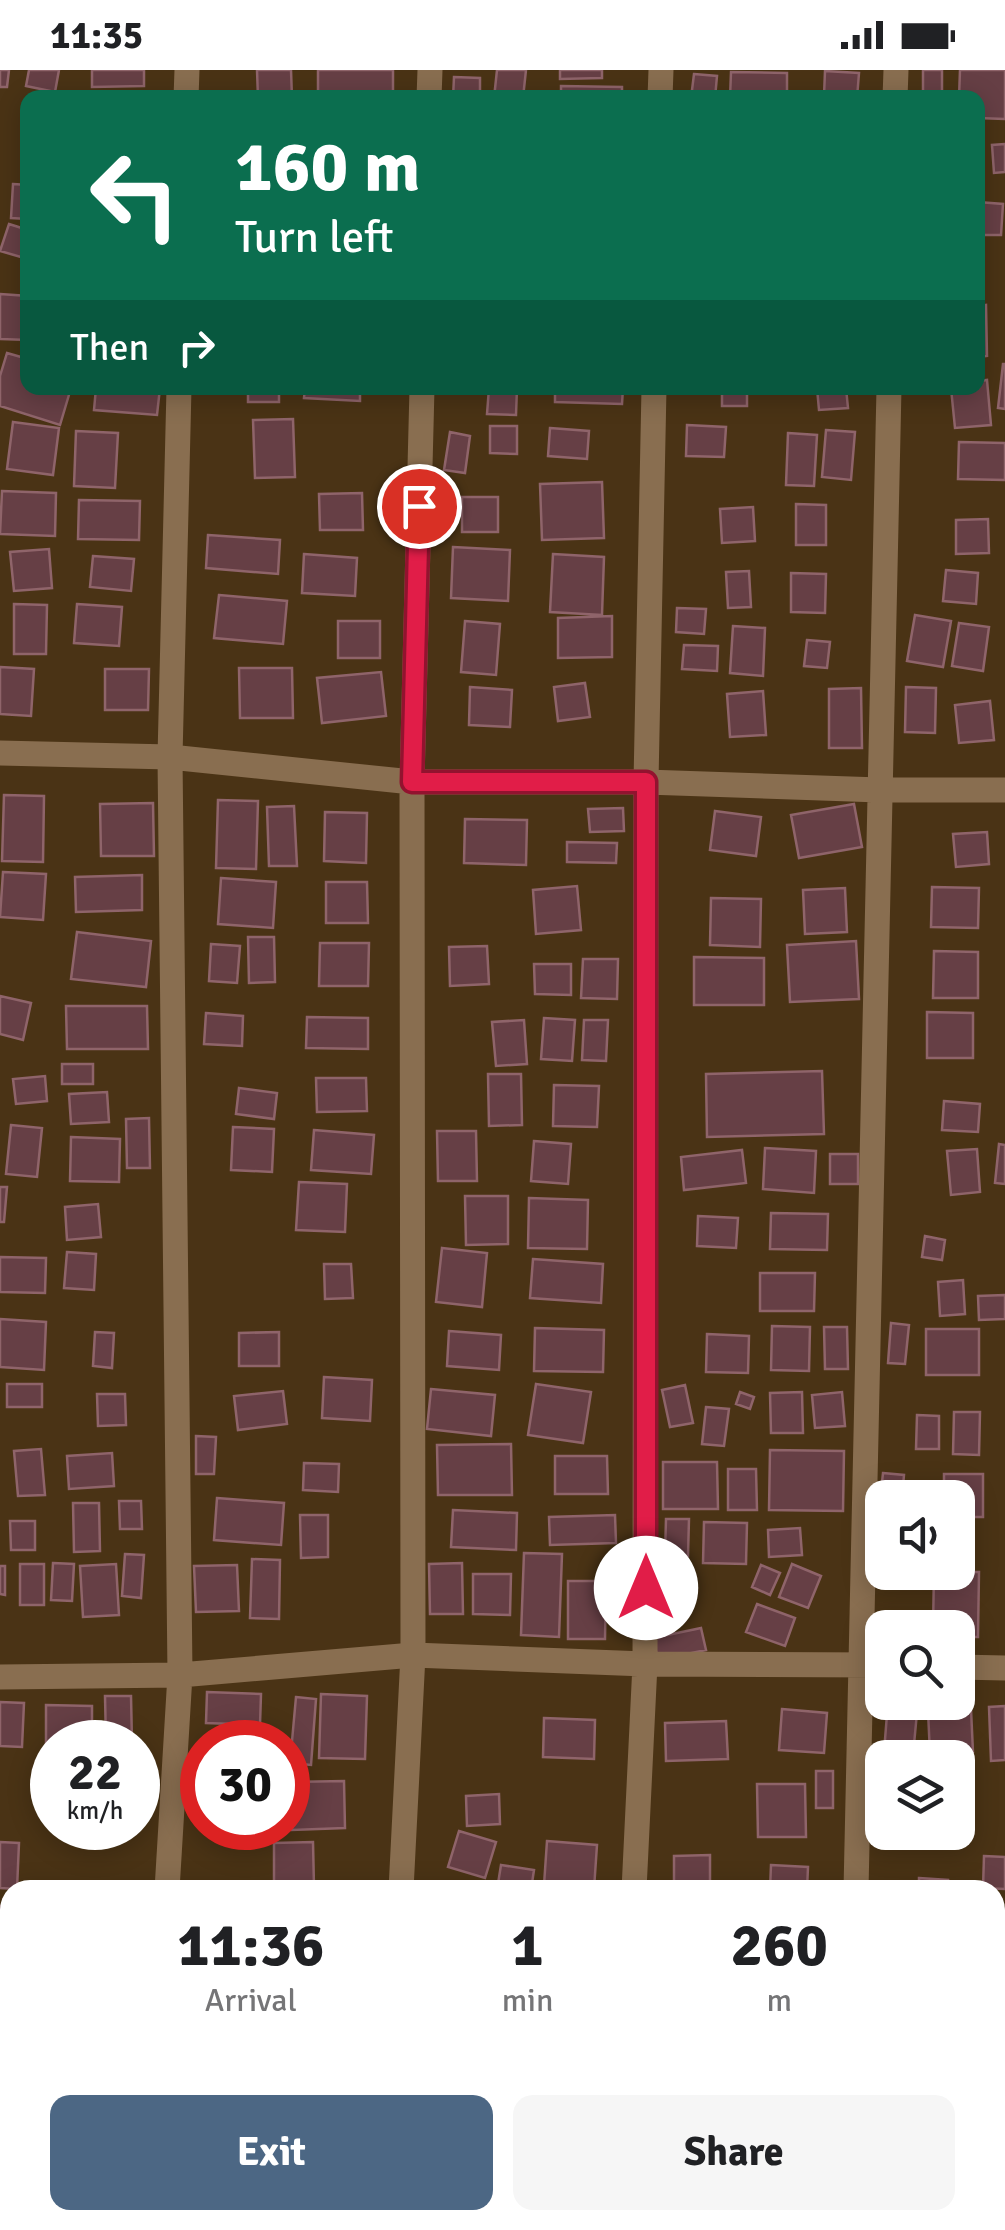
<!DOCTYPE html>
<html lang="en">
<head>
<meta charset="utf-8">
<style>
  :root { --surface:#fff; --page:#f6f6f6; --text:#202124; --muted:#757577; --accent:#4c6784 }
  body { margin:0; font-family:Signika,sans-serif; background:var(--page); color:var(--text); height:100vh; display:flex; flex-direction:column; font-size:38px; white-space:nowrap }
  * { box-sizing:border-box; margin:0 }
  p { font-size:32px; color:var(--muted) }
  .icon { flex:none; width:55px; height:55px; fill:none; stroke:currentColor; stroke-width:2; stroke-linecap:round; stroke-linejoin:round }
  .map { position:relative; flex:1; overflow:hidden }
  .side { position:absolute; left:0px; top:1810px; width:1005px; height:350px; display:flex; flex-direction:column; background:var(--surface); border-radius:30px 30px 0 0; box-shadow:0 5px 25px #0003 }
  .side>* { flex:none }
  .top-card { position:absolute; left:20px; top:20px; width:965px; height:305px; border-radius:20px; box-shadow:0 5px 25px #0003; background:#0b6e4f; color:#fff; overflow:hidden }
  .buttons { position:absolute; left:865px; top:1410px; display:grid; gap:20px }
  .buttons a { display:grid; place-items:center; width:110px; height:110px; border-radius:20px; background:var(--surface); box-shadow:0 5px 25px #0003; font-size:50px }
  .speed { position:absolute; left:30px; top:1650px; display:flex; gap:20px; font-size:50px; font-weight:700; text-align:center }
  .speed>* { display:grid; place-content:center; width:130px; height:130px; border-radius:50%; background:var(--surface); box-shadow:0 5px 25px #0003; line-height:1 }
  .speed small { font-size:25px; font-weight:400 }
  .speed .limit { border:15px solid #d22; background:#fff; color:#111 }
  .pin { position:absolute; display:grid; place-items:center; width:85px; height:85px; color:#fff; margin:-42px; border:5px solid #fff; border-radius:50%; box-shadow:0 2px 10px #0007 }
  .me { position:absolute; width:110px; margin:-55px; rotate:0deg; stroke-linejoin:round; filter:drop-shadow(0 0 8px #0008) }
  .turn { display:flex; align-items:center; gap:35px; height:210px; padding:0 50px; font-size:45px }
  .turn .icon { width:130px; height:130px; stroke-width:2.5 }
  .turn b { display:block; font-size:70px; line-height:85px }
  .then { display:flex; align-items:center; height:95px; padding:0 50px; background:#0003; gap:20px; font-size:38px }
  .eta { display:flex; justify-content:space-evenly; align-items:center; height:170px; text-align:center }
  .eta b { font-size:60px; font-weight:700; line-height:70px }
  .cta { display:flex; gap:20px; margin-top:auto; padding:20px 50px }
  .cta a { flex:1; height:115px; border-radius:20px; background:var(--accent); color:#fff; font-size:40px; font-weight:700; line-height:115px; text-align:center }
  .cta a+a { background:var(--page); color:var(--text) }
  .status { display:flex; justify-content:space-between; align-items:center; height:70px; padding:0 50px; background:var(--surface); direction:ltr }
  .status svg { height:28px; fill:currentColor }
  .map>svg:first-child { display:block }
</style>
</head>
<body>
<div class="status"><b>11:35</b><svg viewBox="0 0 49 12"><path d="M0 12V9h3v3zM5 12V6h3v6zM10 12V3h3v9zM15 12V0h3v12zM26 1h20v11H26zM47 4h2v5h-2z"/></svg></div>
<div class="map">
<svg width="1005" height="2160" viewBox="0 0 1005 2160">
  <rect width="100%" height="100%" fill="#4a3315"/>
  <path fill="#663f45" stroke="#8f646a" stroke-width="2.5" d="M0,0H9L7,17H0Z
    M29,0H59L55,22L26,16Z
    M92,0H144V16L92,17Z
    M257,0H291L292,28H258Z
    M318,0H393V28H318Z
    M497,0H526L523,28H494Z
    M560,0H602V8L560,9Z
    M923,0H942V28H923Z
    M960,0H1005V49L978,48V28H959Z
    M825,1L859,3L857,28L824,26Z
    M731,2L787,3V28H730Z
    M694,4L717,6L715,28H691Z
    M454,7L480,8V28H453Z
    M561,16L622,17V28H561Z
    M978,64H981V100H978Z
    M1005,74V102L994,103L992,75Z
    M13,114L28,115V149L11,148Z
    M978,132L1003,134L1001,165H978Z
    M9,154L28,160V189L0,181Z
    M0,224L28,226V270L0,269Z
    M986,235L987,286L978,287V236Z
    M7,283L28,289V318H71L60,355L0,336V306Z
    M1003,294H1005V339L998,338Z
    M987,310L991,355L955,358L951,318H978V311Z
    M96,318H160L157,345L94,340Z
    M248,318H279V332H248Z
    M305,318H360V331L304,328Z
    M489,318H517L516,345L487,344Z
    M555,318H623L622,334L555,332Z
    M722,318H747V336H722Z
    M817,318H846L848,338L819,340Z
    M293,349L295,407L255,408L253,350Z
    M13,352L59,358L53,405L7,399Z
    M687,355L726,357L724,387L686,386Z
    M490,356H517V384L490,383Z
    M550,358L589,361L587,389L548,386Z
    M826,360L855,362L851,410L822,407Z
    M76,361L118,363L115,418L74,416Z
    M450,362L470,366L465,403L444,400Z
    M788,363L817,365L814,416L786,415Z
    M959,372L1005,373V410L958,409Z
    M602,412L604,468L542,470L540,414Z
    M2,421L56,423L55,466L0,464Z
    M362,423L363,460H320L319,424Z
    M462,427H498V462H462Z
    M79,430L140,431L139,470L78,469Z
    M796,434L826,435V475H796Z
    M753,437L755,471L722,473L720,439Z
    M988,449L989,483L956,484V450Z
    M208,465L280,470L278,504L206,498Z
    M453,477L510,480L508,531L451,528Z
    M49,479L52,518L14,521L10,482Z
    M304,484L357,488L355,526L302,523Z
    M553,484L604,487L602,545L550,542Z
    M93,486L134,489L131,521L90,517Z
    M946,500L978,503L976,534L943,531Z
    M749,501L751,537L728,538L726,502Z
    M791,503L826,504L825,543L791,542Z
    M219,525L287,531L283,574L214,568Z
    M14,534L47,535L46,584H14Z
    M77,534L122,537L119,576L74,573Z
    M677,538L706,539L704,564L676,562Z
    M915,545L951,551L943,597L907,591Z
    M612,546V587L558,588V548Z
    M338,551H380V588H338Z
    M465,551L500,554L496,605L461,602Z
    M959,553L989,557L983,601L952,596Z
    M733,556L765,558L763,606L730,603Z
    M807,570L830,572L827,598L804,596Z
    M684,575L718,576L717,601L682,599Z
    M0,597L34,599L31,646L0,644Z
    M239,598H292L293,648H240Z
    M105,599H149L148,640H105Z
    M381,602L386,646L322,653L317,608Z
    M585,613L590,647L558,651L554,617Z
    M470,617L512,620L510,657L469,655Z
    M906,617L936,618L935,663L905,662Z
    M861,618L862,678H829V619Z
    M763,621L766,665L730,667L727,624Z
    M990,631L994,670L959,673L955,635Z
    M4,725L44,726L43,792L2,791Z
    M218,730L258,731L256,799L216,798Z
    M153,733L154,786H101L100,734Z
    M854,734L862,777L799,788L791,745Z
    M294,736L297,796H269L267,737Z
    M623,738L624,761L590,762L588,739Z
    M715,741L761,747L756,786L710,780Z
    M325,742L367,743L366,793L324,791Z
    M465,749L527,750L526,795L464,793Z
    M987,762L989,794L956,797L953,764Z
    M567,772L617,773L616,793L567,792Z
    M3,802L46,804L43,850L0,847Z
    M142,805V840L76,842L75,807Z
    M221,808L276,812L273,858L218,854Z
    M326,812H367L368,853H326Z
    M577,816L581,860L536,864L533,820Z
    M932,817L979,818L978,858L931,857Z
    M845,818L847,862L805,864L803,820Z
    M711,828L761,829L760,877L710,875Z
    M77,862L151,871L146,917L71,909Z
    M248,867H274L275,912L249,913Z
    M856,871L859,929L790,932L787,875Z
    M320,873H369L368,916H319Z
    M211,874L240,876L237,913L209,911Z
    M487,876L489,914L450,916L449,877Z
    M934,881L978,882V928H933Z
    M694,887L764,888V935H694Z
    M583,889H618L617,929L581,928Z
    M534,894H571V925L535,924Z
    M0,926L31,933L23,970L0,964Z
    M66,936H147L148,979H67Z
    M927,942L973,943V988H927Z
    M206,943L243,946L242,976L204,974Z
    M307,947L368,948V979L306,978Z
    M544,948L575,950L572,991L541,989Z
    M524,950L527,994L496,996L492,952Z
    M584,950H608L606,991L582,990Z
    M62,994H93V1014H62Z
    M822,1001L824,1064L707,1067L706,1004Z
    M488,1004H521L522,1055L489,1056Z
    M45,1006L47,1031L16,1034L13,1009Z
    M316,1008H366L367,1041L317,1042Z
    M554,1015L599,1016L597,1057L553,1056Z
    M239,1018L277,1023L274,1049L236,1044Z
    M107,1022L109,1052L71,1054L69,1024Z
    M944,1031L980,1034L978,1062L942,1060Z
    M149,1048L150,1098H127L126,1049Z
    M11,1055L42,1058L37,1107L6,1104Z
    M233,1057L274,1059L272,1102L231,1100Z
    M314,1060L374,1065L371,1104L311,1100Z
    M437,1061H476L477,1111H438Z
    M71,1067L120,1069L119,1112L70,1111Z
    M534,1071L571,1074L568,1114L531,1111Z
    M999,1074L1005,1075V1114L995,1113Z
    M765,1078L816,1081L814,1123L763,1119Z
    M977,1079L980,1122L951,1125L947,1081Z
    M742,1080L746,1113L684,1120L681,1087Z
    M830,1084H858V1114H830Z
    M299,1112L347,1114L345,1162L296,1160Z
    M0,1117H7L4,1152H0Z
    M465,1126H508V1174L466,1175Z
    M529,1128L588,1130L587,1179L528,1178Z
    M98,1134L101,1167L67,1170L65,1137Z
    M771,1143L828,1144L827,1180L770,1179Z
    M698,1146L738,1148L736,1178L697,1176Z
    M925,1166L945,1170L942,1190L922,1187Z
    M442,1178L487,1183L482,1237L436,1232Z
    M67,1182L96,1184L94,1220L64,1218Z
    M0,1187L46,1188L45,1223L0,1222Z
    M533,1189L603,1194L601,1233L530,1228Z
    M324,1194H351L353,1228L325,1229Z
    M760,1203H815L814,1241H760Z
    M963,1210L965,1244L940,1246L938,1212Z
    M1005,1225V1249L979,1250L978,1226Z
    M0,1249L46,1252L44,1300L0,1297Z
    M891,1253L909,1255L905,1294L888,1293Z
    M772,1256L810,1257L809,1301L771,1300Z
    M824,1257H847L848,1299H825Z
    M535,1258L604,1260L603,1302L534,1301Z
    M926,1259H979V1305H926Z
    M449,1261L501,1265L499,1300L447,1296Z
    M95,1262L114,1263L112,1298L93,1296Z
    M279,1262V1296H239V1263Z
    M707,1264L749,1266L748,1303L706,1302Z
    M324,1307L372,1310L370,1351L322,1348Z
    M7,1314H42V1337H7Z
    M536,1314L591,1322L583,1373L528,1365Z
    M685,1315L693,1353L670,1357L662,1320Z
    M431,1319L495,1325L491,1366L427,1359Z
    M283,1321L287,1354L238,1360L234,1326Z
    M740,1322L754,1327L750,1339L736,1334Z
    M802,1322L803,1363H771L770,1323Z
    M842,1322L845,1356L815,1358L812,1325Z
    M97,1324H125L126,1355L98,1356Z
    M706,1337L729,1339L724,1376L702,1374Z
    M954,1342H980L979,1385L953,1384Z
    M917,1345L939,1346V1379H916Z
    M196,1366L216,1367L214,1404H196Z
    M511,1374L512,1425H438L437,1375Z
    M41,1379L45,1425L18,1426L14,1381Z
    M770,1380L844,1381L843,1441L769,1440Z
    M112,1383L114,1416L69,1419L67,1386Z
    M555,1386H607L608,1424H555Z
    M663,1392H717L718,1439H663Z
    M304,1393L339,1394L338,1422L303,1420Z
    M728,1399H756L757,1440H728Z
    M883,1403L904,1405L902,1428H882L880,1431Z
    M944,1404H983V1447H958V1428H944Z
    M217,1428L284,1433L281,1475L214,1470Z
    M119,1431H141L142,1459H120Z
    M73,1433H99L100,1481L74,1482Z
    M453,1440L517,1443L516,1480L451,1477Z
    M300,1445H328V1487L301,1488Z
    M615,1445L616,1473L550,1475L549,1447Z
    M666,1449H689L688,1486L665,1485Z
    M10,1451H35V1480H11Z
    M704,1452L747,1453L746,1494L703,1493Z
    M800,1458L802,1485L769,1487L768,1460Z
    M524,1483L562,1484L559,1567L521,1565Z
    M125,1484L144,1485L141,1528L122,1526Z
    M252,1489L280,1490L279,1549L250,1548Z
    M53,1493L74,1494L72,1531L51,1530Z
    M462,1493L463,1544H430L429,1494Z
    M20,1494H44V1535H20Z
    M116,1494L119,1545L83,1547L80,1496Z
    M792,1494L821,1506L808,1538L779,1527Z
    M237,1495L239,1541L196,1542L194,1496Z
    M761,1495L780,1503L770,1525L752,1517Z
    M0,1496H5V1525L0,1524Z
    M934,1502H979L978,1567H958V1558H933Z
    M473,1504H511L510,1545L473,1544Z
    M568,1511H606L605,1569H568Z
    M757,1534L795,1548L785,1576L746,1562Z
    M701,1558L706,1580L658,1590L653,1568Z
    M207,1622L261,1624L260,1655L206,1653Z
    M321,1624L367,1626L365,1689L319,1688Z
    M105,1626H131L132,1672H106Z
    M296,1627L316,1629L311,1695L290,1693Z
    M0,1632L24,1633L22,1677L0,1676Z
    M888,1632H918L913,1685L884,1682Z
    M46,1635L92,1636V1672H52V1684H46Z
    M1005,1636V1690L991,1691L989,1637Z
    M782,1639L827,1643L824,1683L779,1680Z
    M971,1639L973,1682L930,1684L928,1641Z
    M544,1648L595,1650L594,1689L543,1687Z
    M726,1651L728,1689L666,1691L665,1653Z
    M816,1701H833V1738H816Z
    M344,1711L345,1758L292,1760L290,1712Z
    M958,1712L967,1713L965,1774L887,1770V1762H958Z
    M757,1714H805L806,1767H758Z
    M499,1724L500,1754L467,1756L466,1726Z
    M459,1761L496,1772L485,1808L448,1797Z
    M547,1771L597,1775L594,1819L544,1815Z
    M0,1772L19,1773L17,1819L0,1818Z
    M313,1772L314,1817L274,1818V1773Z
    M710,1785V1820H674V1786Z
    M984,1786L1005,1787V1819L983,1818Z
    M501,1795L534,1800L531,1820H497Z
    M771,1795L808,1797L807,1820H770Z
    M919,1808L948,1810L947,1820H919Z
    M190,1816H233V1820H190Z
    M0,1836H10V1875H0Z
    M1005,1839V1888L995,1889V1840Z
    M0,1891L10,1892V1942L0,1941Z
    M1005,1911V1956H995V1912Z
    M0,1954H10V1993H0Z
    M995,1968H1005V2006H996Z
    M995,2049H1005V2077H995Z
    M203,2150H249L248,2160H202Z
    M416,2150H455V2160H416Z
    M511,2150H574V2160H511Z
    M274,2155L305,2157V2160H273Z
    M767,2155V2160H738V2156Z"/>
  <g fill="none" stroke-linecap="round" stroke-linejoin="round">
    <path stroke="#896e50" stroke-width="25" d="M186,28L187,0
      M429,28L430,0
      M660,28L661,0
      M895,28L896,0
      M0,683L170,687L412,712H646L880,720H1005
      M958,1597L1005,1598
      M0,1607L180,1605L413,1585L645,1594L882,1595
      M167,1820L180,1605L170,687L179,318
      M401,1820L413,1585L412,712L422,318
      M634,1820L645,1594L646,712L654,318
      M856,1820L889,318
      M146,2160L147,2150
      M384,2160L385,2150
      M616,2160L617,2150
      M849,2160V2150"/>
  </g>
  <g fill="none" stroke-linecap="round" stroke-linejoin="round">
    <defs>
      <path id="route" d="M419,436L412,712H646V1518"/>
    </defs>
    <use href="#route" stroke="#92132f" stroke-width="25"/>
    <use href="#route" stroke="#e11d48" stroke-width="18"/>
  </g>
</svg>
<div class="buttons">
<a><svg class="icon" aria-label="sound" viewBox="0 0 24 24"><path d="M4 9h4l5-4v14l-5-4H4zM17 9q2 3 0 6"/></svg></a>
<a><svg class="icon" aria-label="search" viewBox="0 0 24 24"><circle cx="10" cy="10" r="6"/><path d="M15 15l6 6"/></svg></a>
<a><svg class="icon" aria-label="layers" viewBox="0 0 24 24"><path d="M12 4l9 5-9 5-9-5zM3 14l9 5 9-5"/></svg></a>
</div>
<div class="speed"><div>22<small>km/h</small></div><div class="limit">30</div></div>
<div class="pin" style="left:419px;top:436px;background:#d93025"><svg class="icon" aria-label="arrive" viewBox="0 0 24 24"><path d="M6 21V4h12l-3 4 3 4H6"/></svg></div>
<svg class="me" style="left:646px;top:1518px" viewBox="-20 -20 40 40"><circle r="19" fill="#fff"/><path d="M0-13L10 11 0 6-10 11z" fill="#e11d48"/></svg>
<div class="top-card">
<div class="turn"><svg class="icon" aria-label="left" viewBox="0 0 24 24"><path d="M17 20v-9H6M10 6l-5 5 5 5"/></svg><div><b>160 m</b>Turn left</div></div>
<div class="then">Then<svg class="icon" aria-label="right" viewBox="0 0 24 24"><path d="M7 20v-9h11M14 6l5 5-5 5"/></svg></div>
</div>
<section class="side">
<div class="eta">
<div><b>11:36</b><p>Arrival</p></div>
<div><b>1</b><p>min</p></div>
<div><b>260</b><p>m</p></div>
</div>
<div class="cta"><a>Exit</a><a>Share</a></div>
</section>
</div>
</body>
</html>
